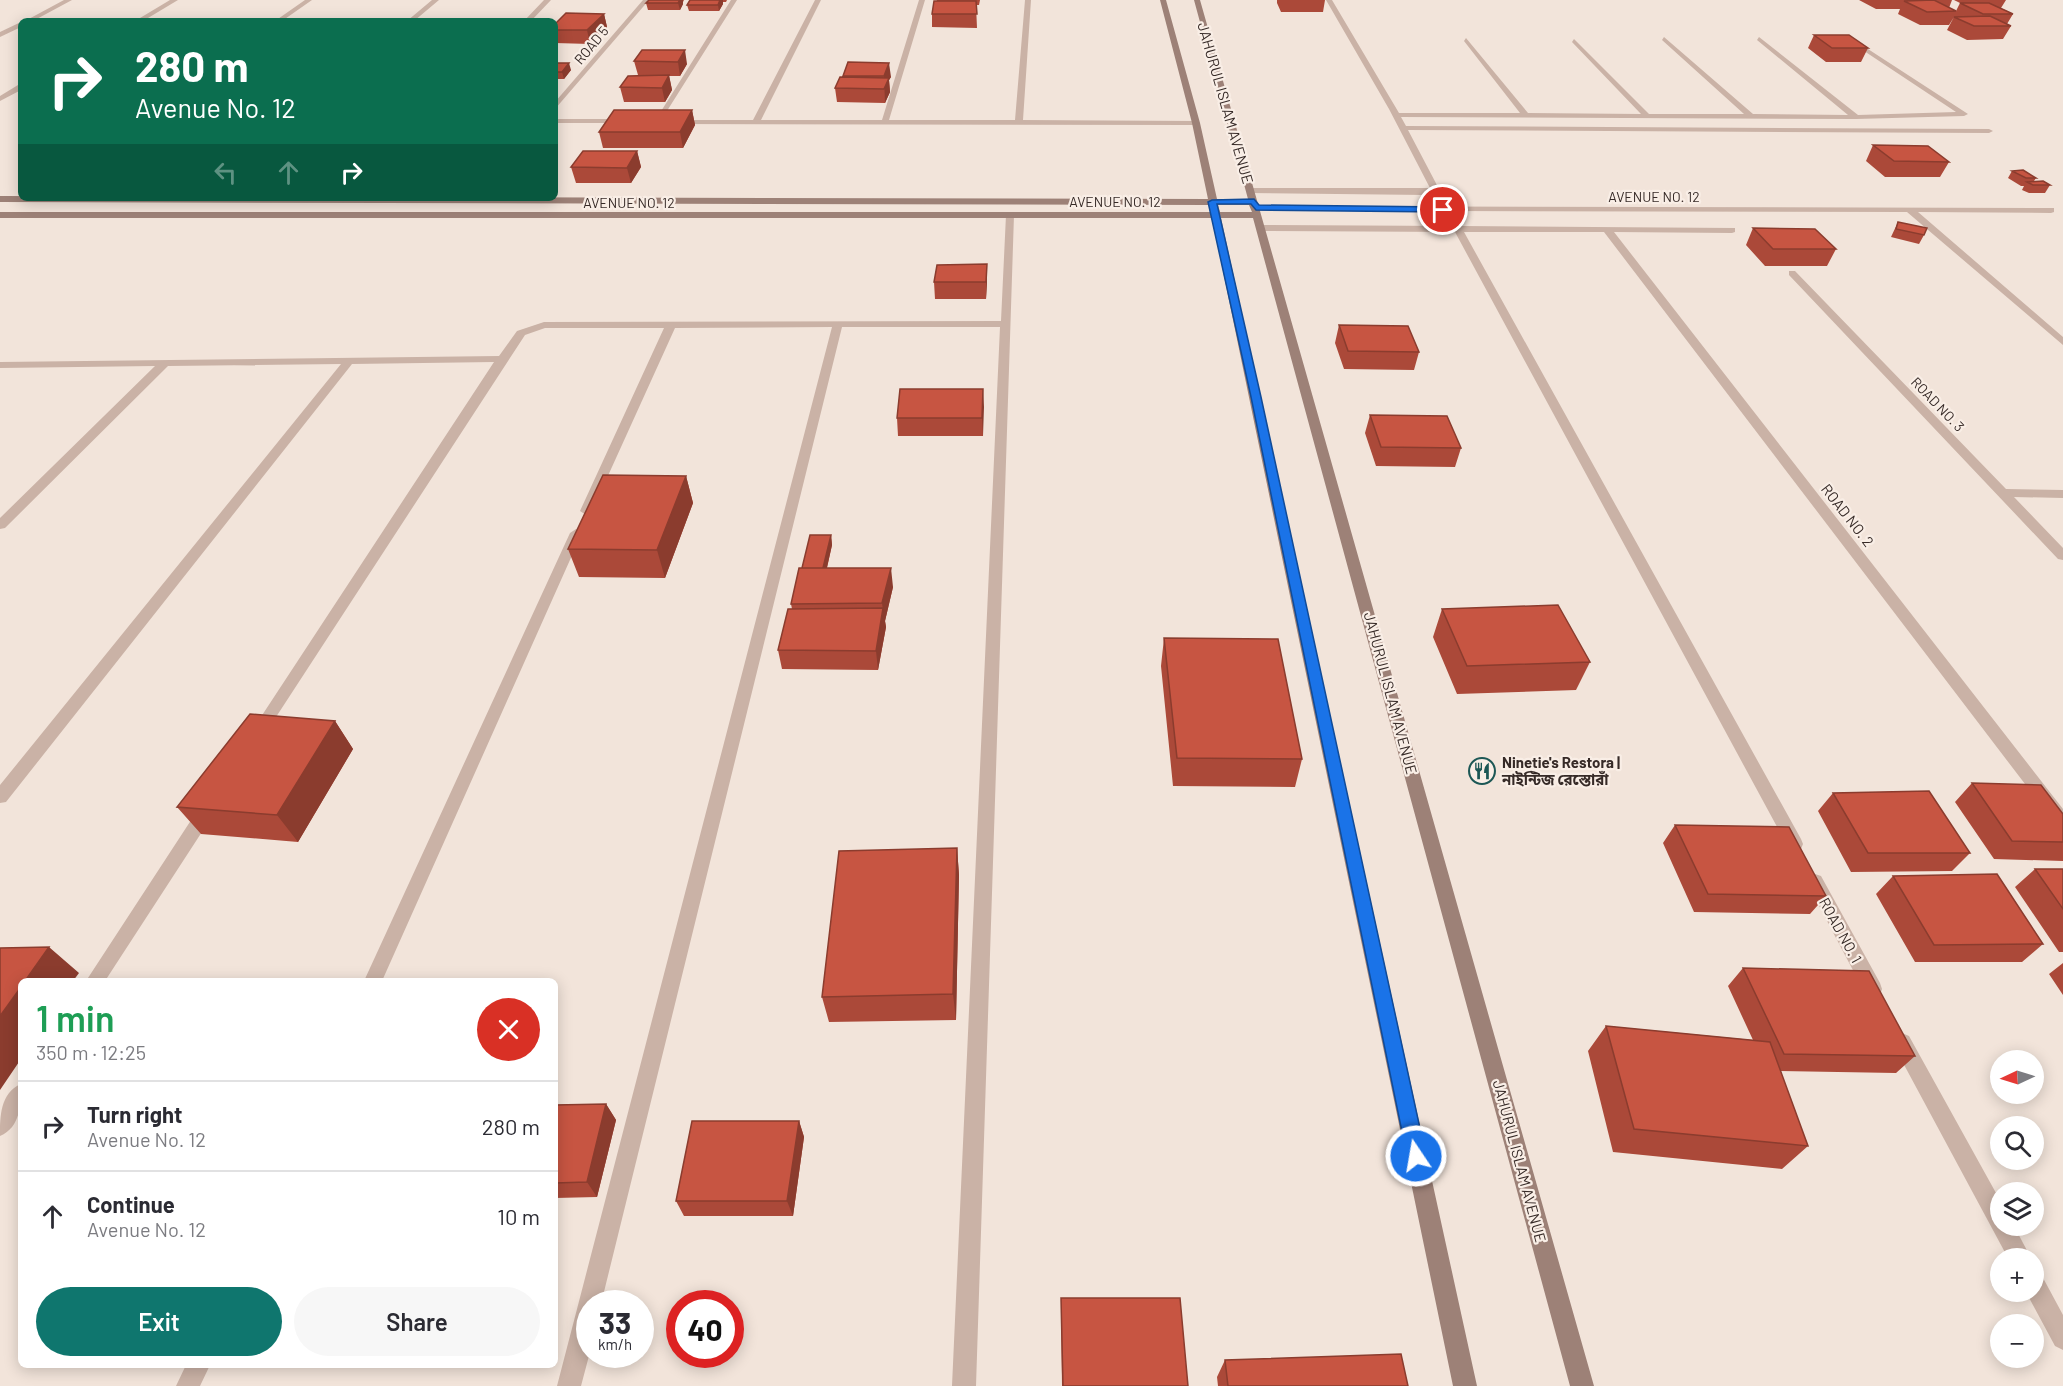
<!DOCTYPE html>
<html lang="en">
<head>
<meta charset="utf-8">
<style>
  :root { --surface:#fff; --page:#f7f7f7; --text:#2b2b33; --muted:#7c7c81; --line:#e1e1e2; --accent:#0f766e }
  body { margin:0; font-family:Barlow,"Noto Sans Bengali",sans-serif; background:var(--page); color:var(--text); height:100vh; display:flex; flex-direction:column; font-size:22px; white-space:nowrap }
  * { box-sizing:border-box; margin:0 }
  p { font-size:20px; color:var(--muted) }
  .icon { flex:none; width:33px; height:33px; fill:none; stroke:currentColor; stroke-width:2; stroke-linecap:round; stroke-linejoin:round }
  .map { position:relative; flex:1; overflow:hidden }
  .details { position:absolute; left:18px; top:978px; width:540px; height:390px; display:flex; flex-direction:column; background:var(--surface); border-radius:9px; box-shadow:0 3px 15px #0003 }
  .details>* { flex:none }
  .guide { position:absolute; left:18px; top:18px; width:540px; height:183px; border-radius:9px; box-shadow:0 3px 15px #0003; background:#0b6e4f; color:#fff; overflow:hidden }
  .needle { width:39px; rotate:266deg }
  .fabs { position:absolute; left:1990px; top:1050px; display:grid; gap:12px }
  .fabs a { display:grid; place-items:center; width:54px; height:54px; border-radius:50%; background:var(--surface); box-shadow:0 3px 15px #0003; font-size:30px }
  .speed { position:absolute; left:576px; top:1290px; display:flex; gap:12px; font-size:30px; font-weight:700; text-align:center }
  .speed>* { display:grid; place-content:center; width:78px; height:78px; border-radius:50%; background:var(--surface); box-shadow:0 3px 15px #0003; line-height:1 }
  .speed small { font-size:15px; font-weight:400 }
  .speed .limit { border:9px solid #d22; background:#fff; color:#111 }
  .pin { position:absolute; display:grid; place-items:center; width:51px; height:51px; color:#fff; margin:-26px; border:3px solid #fff; border-radius:50%; box-shadow:0 2px 6px #0007 }
  .me { position:absolute; width:66px; margin:-33px; rotate:348deg; stroke-linejoin:round; filter:drop-shadow(0 0 4px #0008) }
  .turn { display:flex; align-items:center; gap:21px; height:126px; padding:0 18px; font-size:27px }
  .turn .icon { width:78px; height:78px; stroke-width:2.5 }
  .turn b { display:block; font-size:42px; line-height:51px }
  .lanes { display:flex; align-items:center; height:57px; padding:0 18px; background:#0003; justify-content:center; gap:30px; direction:ltr }
  .lanes .off { opacity:.35 }
  .round { display:grid; place-items:center; flex:none; width:63px; height:63px; border-radius:32px; background:var(--page) }
  .summary { display:flex; align-items:center; justify-content:space-between; height:102px; padding:0 18px }
  h1 { font-size:36px; font-weight:600; line-height:45px; color:#1e9e55 }
  .action { display:flex; gap:12px; margin-top:auto; padding:12px 18px }
  .action a { flex:1; height:69px; border-radius:36px; background:var(--accent); color:#fff; font-size:24px; font-weight:600; line-height:69px; text-align:center }
  .action a+a { background:var(--page); color:var(--text) }
  ul { padding:0; list-style:none }
  li { display:flex; align-items:center; gap:18px; height:90px; padding:0 18px; border-top:2px solid var(--line) }
  li div { flex:1 }
  li b { display:block; font-size:22px }
  li em { font-style:normal }
  .map>svg:first-child { display:block }
</style>
</head>
<body>
<div class="map">
<svg width="2063" height="1386" viewBox="0 0 2063 1386">
  <rect width="100%" height="100%" fill="#f2e4da"/>
  <g fill="none" stroke-linecap="round" stroke-linejoin="round">
    <path fill="#cab2a6" fill-rule="evenodd" d="M64,0H72L33,21H25Z
      M170,0H178L143,21H135Z
      M305,0H312L282,21H275Z
      M432,0H439L414,21H407Z
      M544,0H551L531,21H524Z
      M643,0H649L555,109V102Z
      M731,0H737L660,122L653,124Z
      M815,0H821L761,120H882L919,0H925L889,120H1015L1025,0H1031L1023,120L1196,121L1200,123L1196,125L672,124V120H753Z
      M1326,0H1332L1399,113H1520L1464,41L1466,38L1528,113L1641,114L1572,42L1574,39L1649,114H1744L1662,40L1664,37L1753,114L1848,115L1757,40L1759,37L1858,115L1956,112L1849,41L1851,38L1968,114L1964,116L1856,119L1401,117L1406,126L1989,129L1993,131L1989,133L1408,130L1439,189L1426,195L1248,193V189L1251,188H1430L1389,109Z
      M21,22V27L0,37V32Z
      M18,85H21V90L0,101V96Z
      M555,119H627L631,121L627,123H555Z
      M1253,206L2054,208V212L2051,213L1918,212L2063,337V345L1907,212L1452,211L1461,226L1735,228V232L1732,233L1614,232L2063,809V828L2057,826L1604,232H1464L1801,839L1803,844L1801,849L1795,851L1789,849L1455,232L1262,231L1257,228L1262,225L1452,226L1441,211H1256L1252,208Z
      M1010,212L1014,215L976,1386H952L1000,327H842L601,1304H590V1352L581,1386H557L832,327L675,328L592,511L586,515L580,511L664,328H545L525,335L263,737H253L250,733L253,729L494,362L352,364L6,802L0,803V785L341,364L168,366L5,528L0,529V518L155,366L0,368V362L499,356L517,331L544,322L1001,321L1006,215Z
      M1789,271H1795L2006,489L2063,490V498L2014,497L2063,548V560L2058,559L1789,275Z
      M576,529L582,533L382,981H364L570,533Z
      M205,806L211,808L213,813L211,818L105,981H86L199,808Z
      M1815,874L1821,876L1880,983L1882,989L1880,995L1873,997L1866,995L1806,881L1809,876Z
      M1902,1033L1909,1036L2001,1202V1226H2014L2031,1258H2008L1895,1048L1892,1042L1895,1036Z
      M21,1084C21,1104 21,1127 0,1136C0,1117 0,1093 21,1084Z
      M2034,1273L2042,1276L2063,1315V1350L2055,1346L2026,1292H2034Z
      M186,1365H210L200,1386H176Z"/>
    <path fill="#9d8177" fill-rule="evenodd" d="M1160,0H1166L1200,123L1217,199H1248L1194,0H1200L1594,1386H1570L1253,218H1221L1477,1386H1453L1212,218H0V212H1211L1209,205L0,202V196L1208,199L1192,123ZM1218,205H1249L1252,212H1220Z"/>
  </g>
  <path fill="#ab4939" d="M649,0H684L683,2V4L680,10H648L646,3Z
    M690,0H727L726,2H723V4L719,11H689L687,5Z
    M937,0H980L979,5H976L977,28L932,27V14Z
    M1277,0H1325L1323,12H1281L1277,3Z
    M1859,0H1952L1949,8L1956,11L1960,3L1954,0H2006L2001,8L2013,14L2007,24L2011,26L2003,39L1967,40L1947,30L1954,17L1949,25H1920L1898,14L1900,9H1876Z
    M604,14L607,27L590,44L555,43V24Z
    M1814,35L1868,48L1861,62H1826L1808,48Z
    M642,50L687,64L680,76H669L672,90L665,102H624L620,87L659,75H638L634,61Z
    M848,62L891,77L889,80L890,92L885,103L837,102L835,88L843,77Z
    M555,63L571,70L564,79H555Z
    M692,110L695,125L683,148H603L599,132Z
    M1873,145L1949,162L1940,177H1885L1866,161Z
    M637,151L641,167L631,183H576L571,167Z
    M2012,171L2036,178L2034,181L2050,185L2045,193H2029L2022,190L2024,186H2021L2008,178Z
    M1898,222L1924,235L1919,244L1891,237Z
    M1753,228L1836,249L1827,266H1765L1746,245Z
    M987,281L986,299H935L934,282Z
    M1339,325L1419,352L1414,370L1344,369L1335,343Z
    M983,389V436H898L897,418Z
    M1370,415L1461,448L1455,467L1376,466L1365,433Z
    M686,476L693,503L665,578L579,577L568,549Z
    M831,535L832,545L827,568L893,587L885,621L886,627L878,670L782,669L778,650L792,609L791,604L802,568Z
    M1442,609L1590,662L1576,690L1457,694L1433,637Z
    M1164,638L1302,759L1295,787L1173,786L1161,666Z
    M335,721L353,749L298,842L201,834L177,807Z
    M1972,783L2063,814V861L1994,859L1955,802Z
    M1833,793L1970,853L1952,871L1851,872L1818,811Z
    M1675,825L1826,896L1810,914L1694,912L1663,843Z
    M957,848L959,875L956,1020L829,1022L822,997Z
    M2035,869H2063V952H2059L2015,887Z
    M1893,876L2043,944L2022,962H1915L1876,894Z
    M2063,963V995L2049,974Z
    M1743,968L1915,1056L1896,1073L1780,1071L1808,1146L1782,1169L1613,1152L1588,1051L1606,1026L1753,1040L1728,986Z
    M606,1104L616,1120L597,1197L555,1198V1105Z
    M799,1121L804,1137L793,1216H684L676,1201Z
    M1061,1298L1188,1386H1062L1061,1311Z
    M1225,1360L1408,1386H1218L1217,1377Z"/>
  <path fill="#8b3c2e" d="M680,0H683V4L680,10L678,3Z
    M720,0H723V4L719,11L718,5Z
    M604,14L607,27L590,44L587,30Z
    M685,50L687,64L680,76L678,62Z
    M569,63L571,70L564,79L562,72Z
    M889,63L891,77L889,80L890,92L885,103L884,76Z
    M669,75L672,90L665,102L662,88Z
    M692,110L695,125L683,148L680,132Z
    M637,151L641,167L631,183L627,168Z
    M987,264V281L986,299V282Z
    M983,389L984,407L983,436L982,418Z
    M686,476L693,503L665,578L657,550Z
    M831,535L832,545L824,580L822,570Z
    M891,568L893,587L885,621L886,627L878,670L876,651L883,610L882,603Z
    M335,721L353,749L298,842L277,815Z
    M957,848L959,875L956,1020L953,994Z
    M49,947L79,973L73,981H25Z
    M21,987V1059L0,1090V1016Z
    M606,1104L616,1120L597,1197L587,1182Z
    M799,1121L804,1137L793,1216L787,1201Z"/>
  <path fill="#c75542" stroke="#8b3c2e" stroke-width="1.5" d="M649,0H680L678,3H646Z
    M690,0H720L718,5H687Z
    M1934,0L1956,11L1927,12L1904,1Z
    M934,1H976L977,14H932Z
    M1960,3H1989L2013,14H1983Z
    M566,13L604,14L587,30H555V24Z
    M1990,16L2011,26H1974L1954,17Z
    M1814,35H1849L1868,48H1832Z
    M642,50H685L678,62L634,61Z
    M848,62L889,63L884,76H843Z
    M555,63H569L562,72H555Z
    M669,75L662,88L620,87L628,76Z
    M840,77L889,78L884,89L835,88Z
    M614,110H692L680,132H599Z
    M1873,145L1928,146L1949,162L1894,161Z
    M583,151H637L627,168L571,167Z
    M2023,170L2036,178H2026L2012,171Z
    M2043,181L2050,185H2033L2027,182Z
    M1898,222L1927,228L1924,235L1896,229Z
    M1753,228L1815,229L1836,249H1773Z
    M987,264L986,282H934L937,265Z
    M1339,325L1408,326L1419,352L1348,351Z
    M900,389H983L982,418H897Z
    M1370,415L1447,416L1461,448L1381,447Z
    M603,475L686,476L657,550L568,549Z
    M810,535H831L823,568H802Z
    M799,568H891L882,603L791,604Z
    M1558,605L1590,662L1467,666L1442,609Z
    M883,608L876,651L778,650L788,609Z
    M1164,638L1278,639L1302,759L1177,758Z
    M250,714L335,721L277,815L177,807Z
    M1972,783L2041,785L2063,814V842L2012,841Z
    M1929,791L1970,853H1868L1833,793Z
    M1675,825L1789,827L1826,896L1708,894Z
    M957,848L953,994L822,997L839,851Z
    M2035,869H2063V909Z
    M1997,874L2043,944L1934,945L1893,876Z
    M49,947L25,981H21V987L0,1016V948Z
    M1743,968L1869,971L1915,1056L1784,1054Z
    M1606,1026L1770,1042L1808,1146L1634,1129Z
    M606,1104L587,1182L555,1183V1105Z
    M692,1121H799L787,1201H676Z
    M1061,1298H1180L1188,1386H1063Z
    M1401,1354L1408,1386H1228L1225,1360Z"/>
  <path fill="#1a73e8" stroke="#114b97" stroke-width="1.5" d="M1254,199L1259,205L1443,207L1448,210L1443,212L1256,210L1251,204H1217L1261,397L1426,1156L1423,1163L1416,1166L1409,1163L1407,1156L1251,397L1208,202L1212,200Z"/>
  <defs>
    <symbol id="restaurant-ring" viewBox="-11 -11 22 22"><circle r="9.5" fill="#f9eee6" stroke="#1c5755" stroke-width="1.5"/><path d="M-5-6h1v4h1v-4h1v4h1v-4h1v5L-1.5 .5V6h-2V.5L-5-1ZM5-6V6H3V1.5H1.5Q1.5-4 5-6Z" fill="#1c5755"/></symbol>
  </defs>
  <g fill-rule="evenodd">
    <use href="#restaurant-ring" x="1467" y="756" width="30" height="30"/>
  </g>
  <g text-anchor="middle" dominant-baseline="central" stroke-width="4.5" stroke-linejoin="round" paint-order="stroke">
    <g font-size="14" fill="#362a27" stroke="#f9eee6">
      <text transform="translate(591 45) rotate(-50)">ROAD 5</text>
      <text x="1654" y="196">AVENUE NO. 12</text>
      <text x="1115" y="201">AVENUE NO. 12</text>
      <text x="629" y="202">AVENUE NO. 12</text>
      <text transform="translate(1938 404) rotate(46)">ROAD NO. 3</text>
    </g>
    <g font-size="15" fill="#362a27" stroke="#f9eee6">
      <text transform="translate(1226 103) rotate(74)">JAHURUL ISLAM AVENUE</text>
      <text transform="translate(1848 515) rotate(52)">ROAD NO. 2</text>
      <text transform="translate(1391 693) rotate(75)">JAHURUL ISLAM AVENUE</text>
      <text transform="translate(1841 930) rotate(61)">ROAD NO. 1</text>
      <text transform="translate(1520 1161) rotate(75)">JAHURUL ISLAM AVENUE</text>
    </g>
    <g font-size="15" font-weight="bold" fill="#362a27" stroke="#f9eee6" text-anchor="start">
      <text x="1502" y="762">Ninetie's Restora |<tspan x="1502" dy="17">নাইন্টিজ রেস্তোরাঁ</tspan></text>
    </g>
  </g>
</svg>
<div class="fabs">
<a><svg class="needle" viewBox="-14 -14 28 28"><path d="M0-13l5 13h-10z" fill="#e53935"/><path d="M0 13l5-13h-10z" fill="#7c7c81"/></svg></a>
<a><svg class="icon" aria-label="search" viewBox="0 0 24 24"><circle cx="10" cy="10" r="6"/><path d="M15 15l6 6"/></svg></a>
<a><svg class="icon" aria-label="layers" viewBox="0 0 24 24"><path d="M12 4l9 5-9 5-9-5zM3 14l9 5 9-5"/></svg></a>
<a>+</a>
<a>−</a>
</div>
<div class="speed"><div>33<small>km/h</small></div><div class="limit">40</div></div>
<div class="pin" style="left:1443px;top:210px;background:#d93025"><svg class="icon" aria-label="arrive" viewBox="0 0 24 24"><path d="M6 21V4h12l-3 4 3 4H6"/></svg></div>
<svg class="me" style="left:1416px;top:1156px" viewBox="-20 -20 40 40"><circle r="17" fill="#1a73e8" stroke="#fff" stroke-width="3"/><path d="M0-11L8 9 0 5-8 9z" fill="#fff"/></svg>
<div class="guide">
<div class="turn"><svg class="icon" aria-label="right" viewBox="0 0 24 24"><path d="M7 20v-9h11M14 6l5 5-5 5"/></svg><div><b>280 m</b>Avenue No. 12</div></div>
<div class="lanes"><svg class="icon off" aria-label="left" viewBox="0 0 24 24"><path d="M17 20v-9H6M10 6l-5 5 5 5"/></svg><svg class="icon off" aria-label="ahead" viewBox="0 0 24 24"><path d="M12 20V5M6 11l6-6 6 6"/></svg><svg class="icon" aria-label="right" viewBox="0 0 24 24"><path d="M7 20v-9h11M14 6l5 5-5 5"/></svg></div>
</div>
<section class="details">
<div class="summary"><div><h1>1 min</h1><p>350 m · 12:25</p></div><a class="round" style="background:#d93025;color:#fff"><svg class="icon" aria-label="close" viewBox="0 0 24 24"><path d="M6 6l12 12M18 6L6 18"/></svg></a></div>
<ul>
<li><svg class="icon" aria-label="right" viewBox="0 0 24 24"><path d="M7 20v-9h11M14 6l5 5-5 5"/></svg><div><b>Turn right</b><p>Avenue No. 12</p></div><em>280 m</em></li>
<li><svg class="icon" aria-label="ahead" viewBox="0 0 24 24"><path d="M12 20V5M6 11l6-6 6 6"/></svg><div><b>Continue</b><p>Avenue No. 12</p></div><em>10 m</em></li>
</ul>
<div class="action"><a>Exit</a><a>Share</a></div>
</section>
</div>
</body>
</html>
